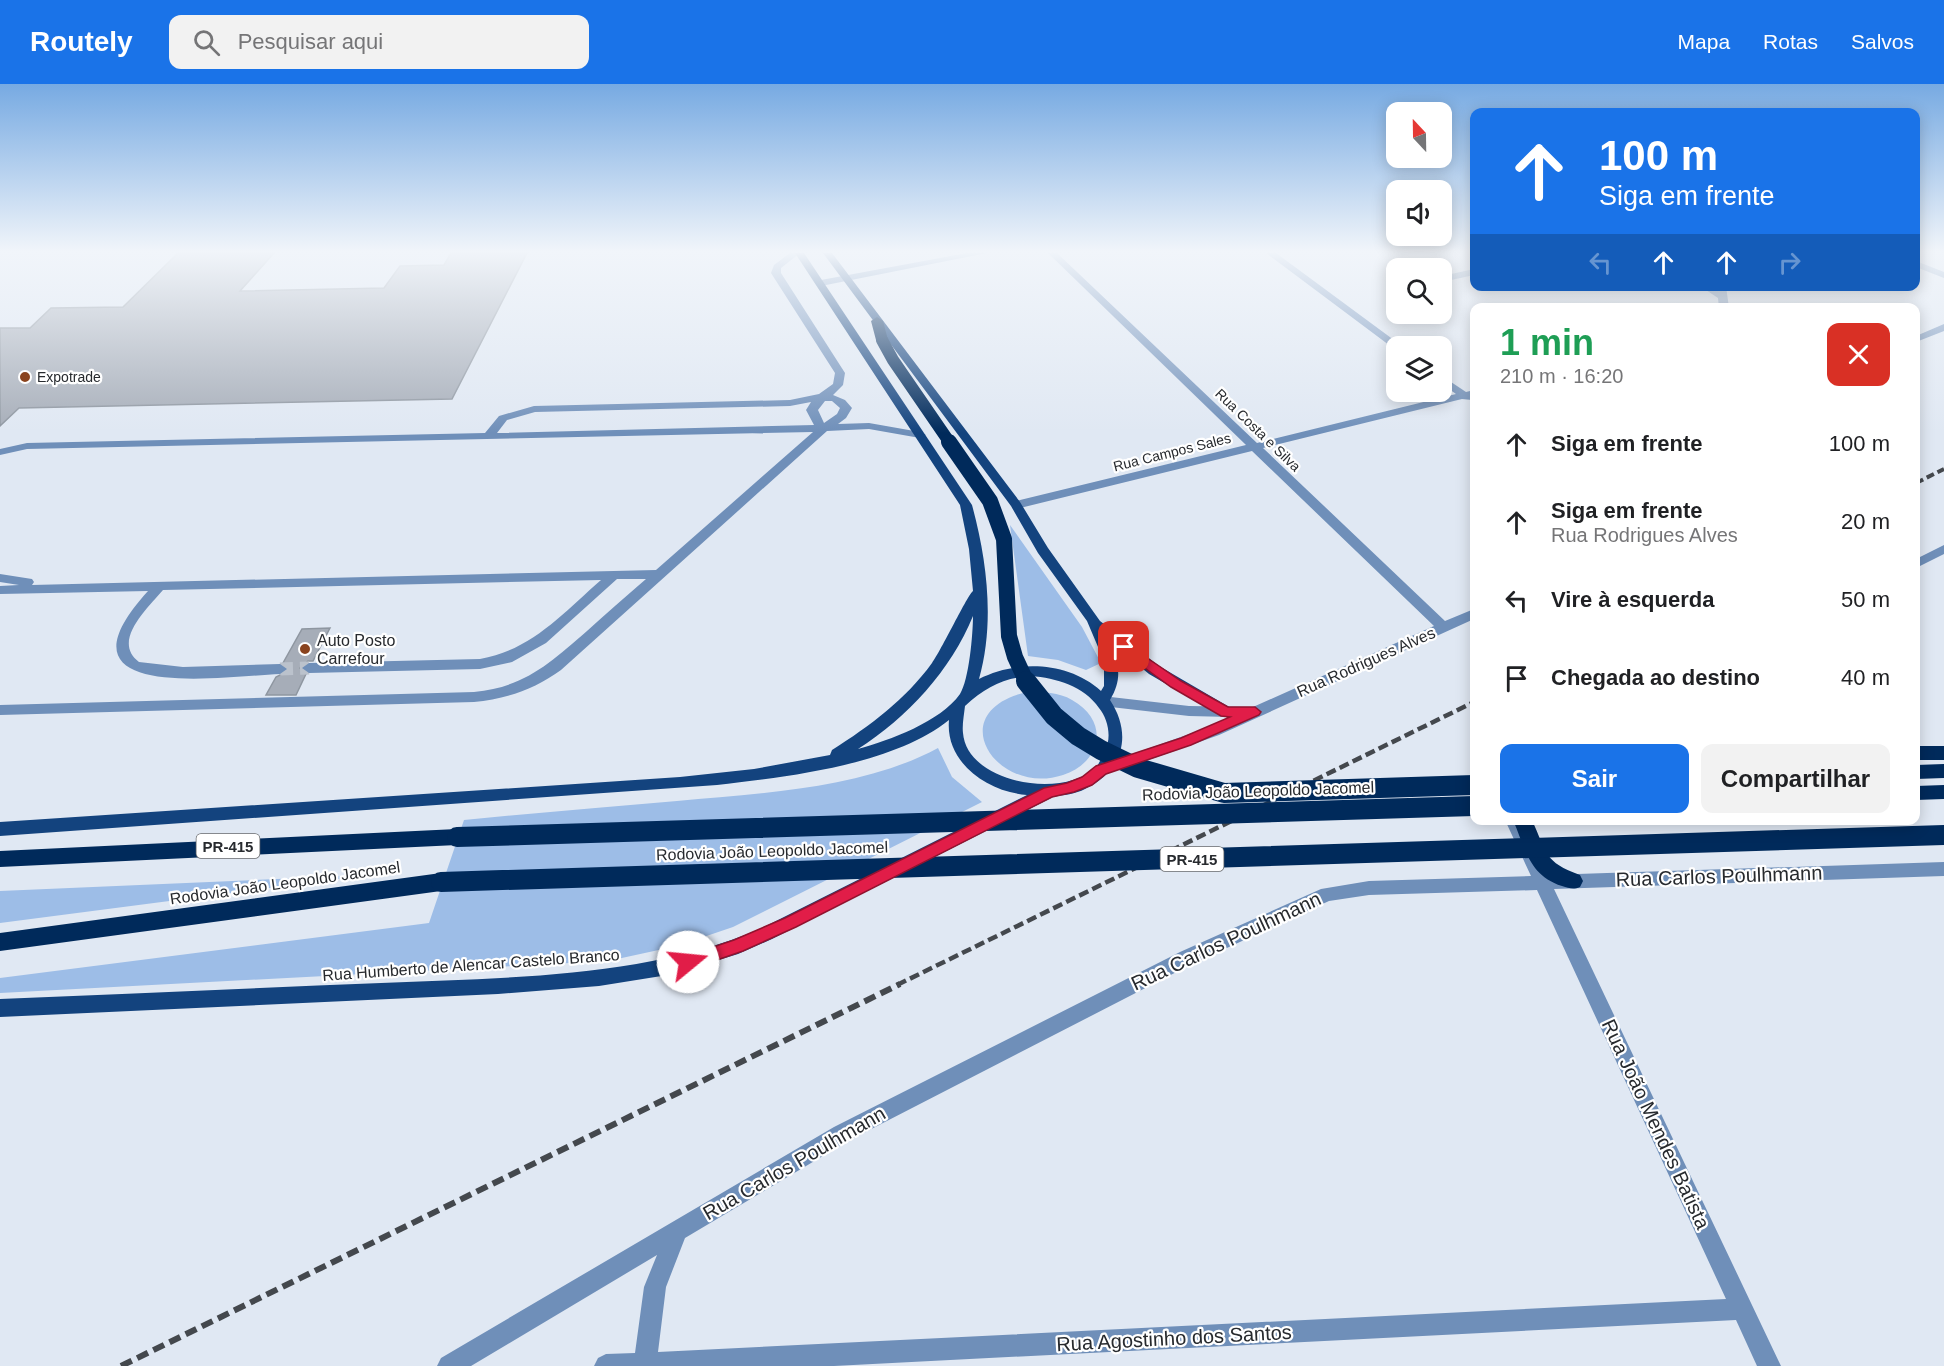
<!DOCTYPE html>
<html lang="pt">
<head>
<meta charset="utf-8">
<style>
  :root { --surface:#fff; --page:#f2f2f2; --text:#202124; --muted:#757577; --accent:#1a73e8 }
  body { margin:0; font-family:Arial,sans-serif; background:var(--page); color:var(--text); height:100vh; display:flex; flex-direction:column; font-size:22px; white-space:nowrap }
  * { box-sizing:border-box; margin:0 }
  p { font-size:20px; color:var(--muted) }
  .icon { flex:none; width:33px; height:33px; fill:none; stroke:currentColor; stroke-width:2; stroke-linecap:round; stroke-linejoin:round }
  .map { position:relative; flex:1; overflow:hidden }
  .drawer { position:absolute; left:1470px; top:219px; width:450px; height:522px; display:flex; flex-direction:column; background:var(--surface); border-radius:12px; box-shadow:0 3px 15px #0003 }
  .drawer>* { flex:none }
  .top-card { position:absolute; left:1470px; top:24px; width:450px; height:183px; border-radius:12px; box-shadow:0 3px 15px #0003; background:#1a73e8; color:#fff; overflow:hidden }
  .needle { width:39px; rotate:338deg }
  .controls { position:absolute; left:1386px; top:18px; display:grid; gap:12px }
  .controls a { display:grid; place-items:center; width:66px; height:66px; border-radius:12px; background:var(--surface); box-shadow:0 3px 15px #0003; font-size:30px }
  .pin { position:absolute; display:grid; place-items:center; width:51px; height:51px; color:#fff; margin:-26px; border-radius:12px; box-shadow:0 3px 9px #0006 }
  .me { position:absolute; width:66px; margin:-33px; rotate:73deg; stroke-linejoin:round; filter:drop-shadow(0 0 4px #0008) }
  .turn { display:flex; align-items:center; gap:21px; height:126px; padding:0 30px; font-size:27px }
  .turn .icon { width:78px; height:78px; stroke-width:2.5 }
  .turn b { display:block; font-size:42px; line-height:51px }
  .lanes { display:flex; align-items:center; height:57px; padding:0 30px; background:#0003; justify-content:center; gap:30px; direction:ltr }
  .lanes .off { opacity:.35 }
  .round { display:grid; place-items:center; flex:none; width:63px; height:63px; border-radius:12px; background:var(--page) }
  .overview { display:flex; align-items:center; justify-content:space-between; height:102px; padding:0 30px }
  h1 { font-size:36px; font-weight:700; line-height:45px; color:#1e9e55 }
  .cta { display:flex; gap:12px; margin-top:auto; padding:12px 30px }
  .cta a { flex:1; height:69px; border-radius:12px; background:var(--accent); color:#fff; font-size:24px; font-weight:700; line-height:69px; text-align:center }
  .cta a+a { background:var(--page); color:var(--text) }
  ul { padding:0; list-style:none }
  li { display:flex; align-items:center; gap:18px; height:78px; padding:0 30px }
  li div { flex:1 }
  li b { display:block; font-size:22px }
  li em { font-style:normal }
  header { display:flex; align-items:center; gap:36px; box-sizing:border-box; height:84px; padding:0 30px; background:var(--accent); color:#fff }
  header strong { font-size:28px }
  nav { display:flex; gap:33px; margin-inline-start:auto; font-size:21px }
  .search { width:420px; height:54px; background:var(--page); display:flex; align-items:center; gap:15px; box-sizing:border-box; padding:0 21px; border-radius:12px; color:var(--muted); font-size:22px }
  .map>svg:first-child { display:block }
</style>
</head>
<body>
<header>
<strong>Routely</strong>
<div class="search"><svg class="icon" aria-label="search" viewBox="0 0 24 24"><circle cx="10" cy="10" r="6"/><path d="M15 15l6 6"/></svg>Pesquisar aqui</div>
<nav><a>Mapa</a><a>Rotas</a><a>Salvos</a></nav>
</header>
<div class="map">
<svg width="1944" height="1282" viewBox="0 0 1944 1282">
  <rect width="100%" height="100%" fill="#e0e8f3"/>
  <path fill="#9dbde7" d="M1010,441L1082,543L1101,579L1086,586L1058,576L1028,572Z
    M1027,608C1043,608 1059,608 1072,616C1110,637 1102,678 1063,691C997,713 940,628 1027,608Z
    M938,664L952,693L982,718L733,843L677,862L608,877L0,909V894L429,839L464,736C535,729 606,723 677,717C762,709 862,705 938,664Z
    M369,791L0,839V807Z"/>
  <path fill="#a6adb8" stroke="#8e96a0" stroke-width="1.5" d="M178,169H274L240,207L384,204L400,182L444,181L451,169H527L452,315L19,324L0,342V244H30L51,224L123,223Z
    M330,544L313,577H308L300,584L306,590L296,611H266L276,593L288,587V583L283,579L302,545Z"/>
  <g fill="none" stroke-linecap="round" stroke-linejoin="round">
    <path stroke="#bbc2cc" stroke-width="13" stroke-dasharray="13 7" stroke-linecap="butt" d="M280,585L309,584"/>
    <path fill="#6f8fb9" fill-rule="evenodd" d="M790,169H800L781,184V189L845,289L843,301L833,311L845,316L852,324L846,334L838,340L869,339L920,348L926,351L920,354L869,345L827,347L561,586C535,605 506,615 474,618L0,631V621L474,608C525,603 550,579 587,547C606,530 626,512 646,495H617L546,559L512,578L480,585L309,589L302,584L309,579L480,575C532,566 563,529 601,496L163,506C148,524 111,557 139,578L183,583L280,580L287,585L280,590C218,593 46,619 148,507L0,510V502L19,501L0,498V490L32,495L34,498L32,501L656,486L813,348L27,365L0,371V365L27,359L485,349L499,332L534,322L790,316L819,310L833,300L835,289L771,189L774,181ZM825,317H832L840,324L837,330L824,339L818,326ZM811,318L806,326L814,341L497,349L507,336L535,328L790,322Z
      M967,169H987L821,202L816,199L821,196Z
      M1048,169H1057L1257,359L1456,310L1442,300V292L1466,308L1474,306L1472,316L1462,315L1263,364L1445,537L1474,525V535L1219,651L1126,684H1116L1113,680L1116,676L1209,643L1230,633L1189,632L1102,622L1095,617L1097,613L1102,612L1189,622L1253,623L1434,542L1252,367L1016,425L1012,424V418L1246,361Z
      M1266,169H1276L1402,262L1393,264Z
      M1916,177L1944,188V194L1916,183Z
      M1474,185V191L1442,198V192Z
      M1700,202H1712L1717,205L1716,202H1726L1729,224H1719L1718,214Z
      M1944,240V247L1916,258V252Z
      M1944,461V470L1916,484V475Z
      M1505,736H1521L1547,791L1944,778V792L1554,805L1781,1282H1757L1736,1236L834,1282H594L598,1274L606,1270L635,1269L644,1203L657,1171L471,1282H437L441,1274L834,1043L1180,868L1321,805L1369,797L1531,792ZM1537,806L1726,1215L658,1268L666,1203L685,1154L848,1057L1192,880L1329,817L1369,811Z"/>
    <path fill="#13437e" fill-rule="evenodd" d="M795,169H804L972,421C987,476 995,539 979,595C1016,576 1068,577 1101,607L1104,602V577L1087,537L1038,469L1011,422L823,169H832L1020,418L1048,464L1100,537L1159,582L1231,624L1233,628L1231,632H1221L1149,590L1109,557C1119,580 1123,594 1110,616C1133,651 1123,687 1085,705C1076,710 1063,711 1053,713L772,855L738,870L674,890L599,902L498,910L0,933V915C127,910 254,904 381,899C508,893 641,895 760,845L1027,711C988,708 945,679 949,636C893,681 787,693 717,701L0,752V738L680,693L754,685L830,671L832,666C870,642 906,615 932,579C941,567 968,510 973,507L969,465L960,421ZM973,532C973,550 969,596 960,610C940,638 890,656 858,665C907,634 951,586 973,532ZM1031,592C1056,594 1084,602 1099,624C1108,635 1112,653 1105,667C1102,672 1100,679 1096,683C1063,716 967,699 963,649C962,641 964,631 965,622C986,603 1003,594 1031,592Z"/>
    <path fill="#002a5b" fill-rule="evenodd" d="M877,233L883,237L888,256L886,259L882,260L876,256L871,237Z
      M1916,662H1944V676H1916Z
      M1944,680V694L1916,695V681Z
      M1944,701V715L1916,716V702Z
      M1513,736H1532C1547,769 1544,778 1580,791L1583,797L1580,803C1573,806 1569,804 1562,802C1529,791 1526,766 1513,736Z
      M457,745L464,747L467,753L464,759L457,761L0,783V767Z
      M441,789L448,792L451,798L448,804L441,807L0,867V849Z"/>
    <path stroke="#44484d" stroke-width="4" stroke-dasharray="8 4" stroke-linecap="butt" d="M1916,399L1944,385"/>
    <path stroke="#44484d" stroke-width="4.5" stroke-dasharray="10 4.5" stroke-linecap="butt" d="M897,901L1474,618"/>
    <path stroke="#44484d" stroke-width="6" stroke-dasharray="12 6" stroke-linecap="butt" d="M121,1282L900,900"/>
    <path stroke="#002a5b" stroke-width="12" d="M882,256L893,276L950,359"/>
    <path stroke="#002a5b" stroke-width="16" d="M949,358L990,417L1004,455L1009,552L1015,573L1027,599"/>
    <path stroke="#002a5b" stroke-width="20" d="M1026,597L1054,632L1078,652L1101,666L1138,684L1224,709L1474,701
      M457,753L1474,722
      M441,798L1944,751"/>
  </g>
  <linearGradient id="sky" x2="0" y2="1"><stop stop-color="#77aae2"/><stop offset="0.48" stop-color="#f1f5fa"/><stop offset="1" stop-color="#f1f5fa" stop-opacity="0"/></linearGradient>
  <rect width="1944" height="349" fill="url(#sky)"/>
  <path fill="#e11d48" stroke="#92132f" stroke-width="1.5" d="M1124,558L1181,597L1228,623H1255L1261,628L1259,631L1191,661L1106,690L1092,701L1074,708L1052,713L796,843L743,867L688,886L683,884L680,878L683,873L734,856L785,834L1044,704L1067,699L1082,693L1096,682L1181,654L1230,633L1221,632L1171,603L1120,566L1118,563Z"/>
  <g fill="#8a431e" stroke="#fff" stroke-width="2">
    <circle cx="25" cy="293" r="6"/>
    <circle cx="305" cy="565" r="6"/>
  </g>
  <g text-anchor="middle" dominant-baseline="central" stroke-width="4.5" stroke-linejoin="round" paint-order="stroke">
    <g font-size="14" fill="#272a2e" stroke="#fff" text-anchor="start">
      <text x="37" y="293">Expotrade</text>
    </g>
    <g font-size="14" fill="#272a2e" stroke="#fff">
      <text transform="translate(1258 346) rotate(44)">Rua Costa e Silva</text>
      <text transform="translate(1172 368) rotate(-14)">Rua Campos Sales</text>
    </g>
    <g fill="#fff" stroke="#686a6d" stroke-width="1.5">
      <rect x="196.5" y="750" width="63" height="24" rx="4.5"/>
      <rect x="1160.5" y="763" width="63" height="24" rx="4.5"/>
    </g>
    <g font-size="15" font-weight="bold" fill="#272a2e">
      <text x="228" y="762">PR-415</text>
      <text x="1192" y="775">PR-415</text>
    </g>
    <g font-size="16" fill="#272a2e" stroke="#fff" text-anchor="start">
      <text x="317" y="556">Auto Posto<tspan x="317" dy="18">Carrefour</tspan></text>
    </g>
    <g font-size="16" fill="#272a2e" stroke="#fff">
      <text transform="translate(1366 578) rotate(-24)">Rua Rodrigues Alves</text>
      <text transform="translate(1258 707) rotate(-2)">Rodovia João Leopoldo Jacomel</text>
      <text transform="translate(772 767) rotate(-2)">Rodovia João Leopoldo Jacomel</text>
      <text transform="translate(285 799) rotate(-8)">Rodovia João Leopoldo Jacomel</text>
      <text transform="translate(471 881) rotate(-4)">Rua Humberto de Alencar Castelo Branco</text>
    </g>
    <g font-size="20" fill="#272a2e" stroke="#fff">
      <text transform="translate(1719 792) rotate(-2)">Rua Carlos Poulhmann</text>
      <text transform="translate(1226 857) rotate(-25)">Rua Carlos Poulhmann</text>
      <text transform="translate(1656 1040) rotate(65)">Rua João Mendes Batista</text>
      <text transform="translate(794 1079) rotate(-30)">Rua Carlos Poulhmann</text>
      <text transform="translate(1174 1254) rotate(-3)">Rua Agostinho dos Santos</text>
    </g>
  </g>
</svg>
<div class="controls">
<a><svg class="needle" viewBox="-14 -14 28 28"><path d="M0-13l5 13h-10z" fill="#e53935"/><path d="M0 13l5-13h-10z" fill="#757577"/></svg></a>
<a><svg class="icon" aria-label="sound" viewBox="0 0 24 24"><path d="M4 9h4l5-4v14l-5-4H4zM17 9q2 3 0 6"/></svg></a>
<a><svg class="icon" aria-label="search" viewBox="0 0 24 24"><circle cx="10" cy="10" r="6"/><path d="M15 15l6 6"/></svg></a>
<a><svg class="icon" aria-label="layers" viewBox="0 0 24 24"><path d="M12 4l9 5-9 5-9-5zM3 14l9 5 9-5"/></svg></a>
</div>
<div class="pin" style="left:1124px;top:563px;background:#d93025"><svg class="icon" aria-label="arrive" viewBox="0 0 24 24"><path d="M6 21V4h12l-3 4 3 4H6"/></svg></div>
<svg class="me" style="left:688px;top:878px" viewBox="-20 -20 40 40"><circle r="19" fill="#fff"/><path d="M0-13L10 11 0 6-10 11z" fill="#e11d48"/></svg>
<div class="top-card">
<div class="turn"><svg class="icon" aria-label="ahead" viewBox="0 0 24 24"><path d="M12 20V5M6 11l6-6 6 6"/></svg><div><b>100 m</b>Siga em frente</div></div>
<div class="lanes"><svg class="icon off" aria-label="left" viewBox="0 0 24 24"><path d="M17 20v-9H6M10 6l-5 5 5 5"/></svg><svg class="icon" aria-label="ahead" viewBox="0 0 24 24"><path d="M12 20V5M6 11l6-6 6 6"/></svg><svg class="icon" aria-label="ahead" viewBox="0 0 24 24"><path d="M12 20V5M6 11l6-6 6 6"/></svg><svg class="icon off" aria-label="right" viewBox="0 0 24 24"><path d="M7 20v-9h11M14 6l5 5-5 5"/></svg></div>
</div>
<section class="drawer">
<div class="overview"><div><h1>1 min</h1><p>210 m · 16:20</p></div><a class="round" style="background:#d93025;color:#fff"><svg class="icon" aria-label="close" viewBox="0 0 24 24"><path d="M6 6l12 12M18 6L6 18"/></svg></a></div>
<ul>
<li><svg class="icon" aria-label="ahead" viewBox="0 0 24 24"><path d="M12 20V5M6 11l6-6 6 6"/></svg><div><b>Siga em frente</b></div><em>100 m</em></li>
<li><svg class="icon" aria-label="ahead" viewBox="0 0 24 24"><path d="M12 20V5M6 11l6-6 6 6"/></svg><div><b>Siga em frente</b><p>Rua Rodrigues Alves</p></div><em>20 m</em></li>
<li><svg class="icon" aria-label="left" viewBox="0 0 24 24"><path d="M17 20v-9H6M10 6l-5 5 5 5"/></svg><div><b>Vire à esquerda</b></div><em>50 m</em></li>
<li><svg class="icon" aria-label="arrive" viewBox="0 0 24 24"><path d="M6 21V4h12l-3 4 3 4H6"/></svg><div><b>Chegada ao destino</b></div><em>40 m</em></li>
</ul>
<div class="cta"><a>Sair</a><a>Compartilhar</a></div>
</section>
</div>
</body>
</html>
